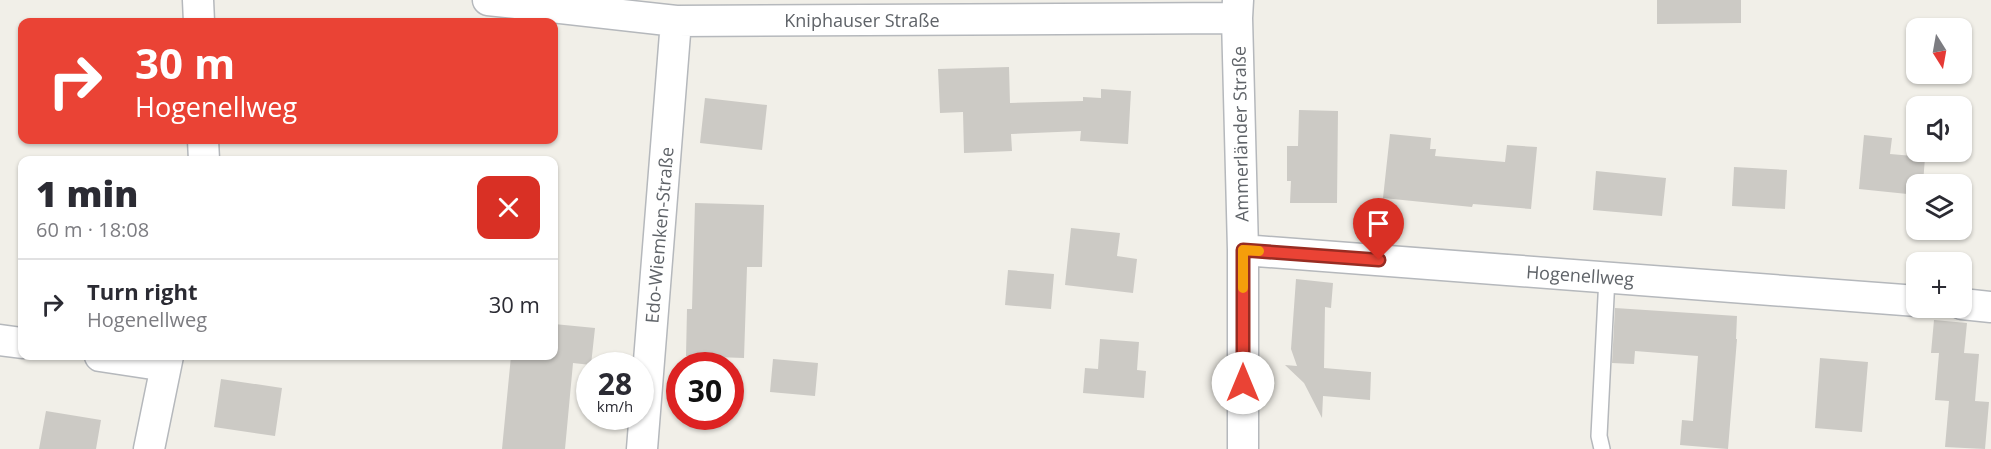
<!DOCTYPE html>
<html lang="en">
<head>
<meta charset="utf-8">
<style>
  :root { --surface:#fff; --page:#f7f7f7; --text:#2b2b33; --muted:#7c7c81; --line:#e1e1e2 }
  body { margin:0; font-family:"Open Sans",sans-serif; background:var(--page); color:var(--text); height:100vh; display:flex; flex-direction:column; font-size:22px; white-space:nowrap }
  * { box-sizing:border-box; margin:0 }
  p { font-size:20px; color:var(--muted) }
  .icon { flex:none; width:33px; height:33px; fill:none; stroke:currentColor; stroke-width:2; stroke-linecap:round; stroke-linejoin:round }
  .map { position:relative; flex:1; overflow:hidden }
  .drawer { position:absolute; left:18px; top:156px; width:540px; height:204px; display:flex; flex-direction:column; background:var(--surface); border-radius:12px; box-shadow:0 2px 4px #0004 }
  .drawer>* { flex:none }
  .hud { position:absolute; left:18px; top:18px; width:540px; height:126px; border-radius:12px; box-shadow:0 2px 4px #0004; background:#ea4335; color:#fff; overflow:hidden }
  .needle { width:39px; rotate:169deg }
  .tools { position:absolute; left:1906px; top:18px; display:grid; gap:12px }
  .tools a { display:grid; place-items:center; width:66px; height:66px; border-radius:12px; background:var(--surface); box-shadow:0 2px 4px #0004; font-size:30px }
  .speed { position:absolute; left:576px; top:352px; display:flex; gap:12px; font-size:30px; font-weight:700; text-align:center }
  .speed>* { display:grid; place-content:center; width:78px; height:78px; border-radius:50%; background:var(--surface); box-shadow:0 2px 4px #0004; line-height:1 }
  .speed small { font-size:15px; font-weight:400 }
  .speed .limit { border:9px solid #d22; background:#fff; color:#111 }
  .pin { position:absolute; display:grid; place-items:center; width:51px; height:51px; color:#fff; margin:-62px -26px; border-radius:50% 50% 50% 0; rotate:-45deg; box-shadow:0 0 6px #0007 }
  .pin .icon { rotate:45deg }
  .me { position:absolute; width:66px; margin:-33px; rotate:0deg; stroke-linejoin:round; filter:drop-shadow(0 0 4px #0008) }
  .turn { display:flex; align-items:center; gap:21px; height:126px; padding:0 18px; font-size:27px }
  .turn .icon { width:78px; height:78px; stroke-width:2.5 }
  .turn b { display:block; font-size:42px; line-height:51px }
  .round { display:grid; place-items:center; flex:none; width:63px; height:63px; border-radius:12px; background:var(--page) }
  .head { display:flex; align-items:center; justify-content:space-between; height:102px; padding:0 18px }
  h1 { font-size:36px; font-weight:800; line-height:45px }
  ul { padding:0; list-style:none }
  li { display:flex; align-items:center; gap:18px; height:90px; padding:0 18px; border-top:2px solid var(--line) }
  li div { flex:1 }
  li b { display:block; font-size:22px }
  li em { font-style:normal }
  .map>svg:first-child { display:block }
</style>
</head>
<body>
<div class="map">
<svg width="1991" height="449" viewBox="0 0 1991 449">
  <rect width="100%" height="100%" fill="#f1efe8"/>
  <path fill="#cccac5" d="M1657,0H1741V23L1657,24Z
    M1009,67L1010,103L1083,101V97L1101,98V89L1131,91L1128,144L1080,141L1081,131L1011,134L1012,151L964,153L963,112L940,113L938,69Z
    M705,98L767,105L762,150L700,143Z
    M1299,110L1338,111L1337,203H1290L1291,181H1287V146H1298Z
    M1390,134L1431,138L1430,149H1436L1435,156L1505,162L1507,145L1537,147L1531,209L1473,204L1472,207L1383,198Z
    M1864,135L1892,138L1890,154L1925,157L1923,184H1917V195L1859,189Z
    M1734,167L1787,170L1785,209L1732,206Z
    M1596,171L1666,178L1662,216L1593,210Z
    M695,203L764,205L762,267H747L744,358L686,356L687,309H692Z
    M1071,228L1120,233L1117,256L1137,259L1133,293L1065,285Z
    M1008,270L1054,274L1051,309L1005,305Z
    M1296,279L1333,283L1331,308L1325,307L1324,368L1371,372L1370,400L1323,396L1322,418L1304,383L1285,365L1297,366L1291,349Z
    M1615,308L1737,316L1736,339H1737L1728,449L1680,445L1682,420L1693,421L1698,356L1635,351L1634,364L1612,363Z
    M1934,320L1967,323L1964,353L1979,354L1975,401L1989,402L1985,449L1945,447L1949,401L1935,400L1939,353H1931Z
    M554,324L595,328L591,365L573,363L565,449H502L511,356H554Z
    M1100,339L1139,342L1137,370L1146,371L1144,398L1083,393L1085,368L1098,369Z
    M1820,358L1868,362L1862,432L1815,428Z
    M773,359L818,363L815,396L770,392Z
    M221,379L282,388L275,436L214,427Z
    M46,411L101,420L96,449H39Z"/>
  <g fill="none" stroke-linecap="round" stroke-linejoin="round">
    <defs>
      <path id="service" d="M1602,449L1599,436L1607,277"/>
      <path id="minor" d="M198,0L199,22
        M488,0L676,21L1237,18
        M1238,0L1237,18L1243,250V449
        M203,140L204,160
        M1243,250L1917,301
        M1962,304L1991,307
        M0,340L22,343
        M100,356L166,366
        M149,449L168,356
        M642,449L676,21"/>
    </defs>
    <use href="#service" stroke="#b5b8bc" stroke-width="18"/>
    <use href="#minor" stroke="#b5b8bc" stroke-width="33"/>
    <use href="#service" stroke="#fff" stroke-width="15"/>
    <use href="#minor" stroke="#fff" stroke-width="30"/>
  </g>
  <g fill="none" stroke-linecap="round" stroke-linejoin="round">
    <defs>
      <path id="route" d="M1243,383V250L1379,260"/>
    </defs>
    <use href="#route" stroke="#982c22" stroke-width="15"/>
    <use href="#route" stroke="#ea4335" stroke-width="10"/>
    <path stroke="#f59e0b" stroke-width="10" d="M1243,288V250L1259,251"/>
  </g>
  <g text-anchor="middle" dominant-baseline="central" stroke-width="4.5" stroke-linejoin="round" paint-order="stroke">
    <g font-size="18" fill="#5f6368" stroke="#fff">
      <text x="862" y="20">Kniphauser Straße</text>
      <text transform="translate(1240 134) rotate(-91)">Ammerländer Straße</text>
      <text transform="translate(659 235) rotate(-85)">Edo-Wiemken-Straße</text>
      <text transform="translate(1580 275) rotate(4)">Hogenellweg</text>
    </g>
  </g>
</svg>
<div class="tools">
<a><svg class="needle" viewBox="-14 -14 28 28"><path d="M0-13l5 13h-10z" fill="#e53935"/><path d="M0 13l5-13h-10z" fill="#7c7c81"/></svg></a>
<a><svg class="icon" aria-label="sound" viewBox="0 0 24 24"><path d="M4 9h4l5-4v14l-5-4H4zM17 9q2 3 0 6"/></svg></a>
<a><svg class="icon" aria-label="layers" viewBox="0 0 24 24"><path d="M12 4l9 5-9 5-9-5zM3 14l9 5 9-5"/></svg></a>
<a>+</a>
</div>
<div class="speed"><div>28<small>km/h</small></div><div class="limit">30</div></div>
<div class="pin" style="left:1379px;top:260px;background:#d93025"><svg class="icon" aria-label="arrive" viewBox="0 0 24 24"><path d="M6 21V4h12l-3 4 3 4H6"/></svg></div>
<svg class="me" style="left:1243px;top:383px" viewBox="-20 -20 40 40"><circle r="19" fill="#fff"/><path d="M0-13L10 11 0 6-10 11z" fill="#ea4335"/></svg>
<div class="hud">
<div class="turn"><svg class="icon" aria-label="right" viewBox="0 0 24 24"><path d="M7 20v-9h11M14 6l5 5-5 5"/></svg><div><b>30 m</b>Hogenellweg</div></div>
</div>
<section class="drawer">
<div class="head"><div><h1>1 min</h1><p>60 m · 18:08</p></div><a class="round" style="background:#d93025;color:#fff"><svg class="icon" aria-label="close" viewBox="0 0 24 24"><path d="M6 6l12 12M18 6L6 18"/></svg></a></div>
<ul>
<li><svg class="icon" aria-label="right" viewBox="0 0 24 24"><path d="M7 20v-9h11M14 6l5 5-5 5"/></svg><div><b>Turn right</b><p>Hogenellweg</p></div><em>30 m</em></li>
</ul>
</section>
</div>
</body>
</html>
